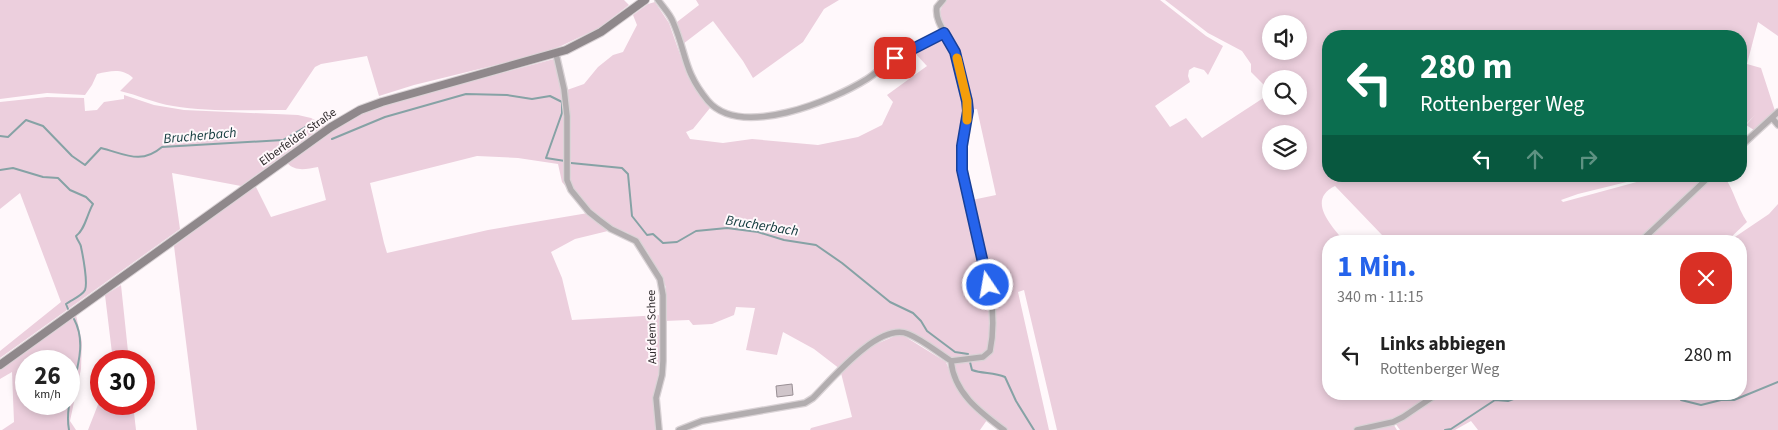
<!DOCTYPE html>
<html lang="de">
<head>
<meta charset="utf-8">
<style>
  :root { --surface:#fff; --page:#f2f2f2; --text:#222; --muted:#767676; --accent:#2563eb }
  body { margin:0; font-family:"Source Sans 3",sans-serif; background:var(--page); color:var(--text); height:100vh; display:flex; flex-direction:column; font-size:19px; white-space:nowrap }
  * { box-sizing:border-box; margin:0 }
  p { font-size:16px; color:var(--muted) }
  .icon { flex:none; width:28px; height:28px; fill:none; stroke:currentColor; stroke-width:2; stroke-linecap:round; stroke-linejoin:round }
  .map { position:relative; flex:1; overflow:hidden }
  .drawer { position:absolute; left:1322px; top:235px; width:425px; height:165px; display:flex; flex-direction:column; background:var(--surface); border-radius:20px; box-shadow:0 2px 8px #0003 }
  .drawer>* { flex:none }
  .hud { position:absolute; left:1322px; top:30px; width:425px; height:152px; border-radius:20px; box-shadow:0 2px 8px #0003; background:#0b6e4f; color:#fff; overflow:hidden }
  .controls { position:absolute; left:1262px; top:15px; display:grid; gap:10px }
  .controls a { display:grid; place-items:center; width:45px; height:45px; border-radius:50%; background:var(--surface); box-shadow:0 2px 8px #0003; font-size:25px }
  .speed { position:absolute; left:15px; top:350px; display:flex; gap:10px; font-size:25px; font-weight:700; text-align:center }
  .speed>* { display:grid; place-content:center; width:65px; height:65px; border-radius:50%; background:var(--surface); box-shadow:0 2px 8px #0003; line-height:1 }
  .speed small { font-size:12px; font-weight:400 }
  .speed .limit { border:8px solid #d22; background:#fff; color:#111 }
  .pin { position:absolute; display:grid; place-items:center; width:42px; height:42px; color:#fff; margin:-21px; border-radius:10px; box-shadow:0 2px 8px #0006 }
  .me { position:absolute; width:55px; margin:-28px; rotate:348deg; stroke-linejoin:round; filter:drop-shadow(0 0 4px #0008) }
  .turn { display:flex; align-items:center; gap:18px; height:105px; padding:0 15px; font-size:22px }
  .turn .icon { width:65px; height:65px; stroke-width:2.5 }
  .turn b { display:block; font-size:35px; line-height:42px }
  .lanes { display:flex; align-items:center; height:48px; padding:0 15px; background:#0003; justify-content:center; gap:25px; direction:ltr }
  .lanes .off { opacity:.35 }
  .round { display:grid; place-items:center; flex:none; width:52px; height:52px; border-radius:20px; background:var(--page) }
  .summary { display:flex; align-items:center; justify-content:space-between; height:85px; padding:0 15px }
  h1 { font-size:30px; font-weight:700; line-height:38px; color:var(--accent) }
  ul { padding:0; list-style:none }
  li { display:flex; align-items:center; gap:15px; height:70px; padding:0 15px }
  li div { flex:1 }
  li b { display:block; font-size:19px }
  li em { font-style:normal }
  .map>svg:first-child { display:block }
</style>
</head>
<body>
<div class="map">
<svg width="1778" height="430" viewBox="0 0 1778 430">
  <rect width="100%" height="100%" fill="#fff8fb"/>
  <path fill="#eccfdd" fill-rule="evenodd" d="M0,0H624L629,5L599,28L561,46L537,55L414,85L379,96L367,56L321,64L315,67L286,110C249,110 209,112 173,106C154,103 138,95 120,91L133,78C122,68 111,71 97,74L92,85L85,95L47,93L0,99Z
    M696,0H839L824,9L803,42L753,78L743,61L713,21L683,44L677,22L699,5Z
    M944,0H1160L1206,36L1223,46L1208,75L1204,70L1194,67L1189,70L1188,76L1190,82L1155,106L1170,127L1186,118L1202,138L1271,93V106H1299V79H1271V92L1251,72V64L1242,51L1208,33L1165,0H1778V36L1758,22L1747,64L1761,68L1775,111L1754,130L1746,125L1755,115L1741,129V36H1329V176H1651L1578,194L1561,200L1563,202L1644,180L1669,176H1708L1639,241H1380L1379,239L1382,235L1335,186C1306,200 1332,226 1344,241H1329V394H1435L1403,417L1392,422L1397,430H1057L1024,290L1018,292L1049,430H1006L970,402L958,383L953,369L954,362L983,358L992,351L996,328L992,296L987,297C989,309 996,346 984,353C980,355 973,356 969,357C961,358 953,359 946,356C930,348 913,330 894,332C873,334 855,355 840,369L814,349L783,332L777,355L746,350L755,308L736,307L734,315L712,324L693,325L689,320L664,321L666,287L647,251L628,233L611,226L600,219L584,202L574,190L569,180L571,122L567,90L584,84L598,67L613,55L623,52L637,25L633,15L648,4L655,2L669,23L688,77L710,108L693,129L686,132L690,139L723,143L752,139L818,145L858,137L882,125L893,102L887,95L927,66L912,50L943,36L953,53L965,102L959,159L960,172L973,232H979L972,200L996,195L977,109L970,110L957,53L942,24L940,12ZM1271,24H1299V51H1271ZM1271,134H1299V161H1271Z
    M554,59L563,90L567,188L562,182L558,164L518,158L477,156L370,183L384,243L387,253L488,230L588,213L612,230L575,239L551,252L562,278L572,320L661,315V371L655,399L659,430H197L174,246L255,185L271,217L326,200L318,167C306,169 296,172 287,163L351,118L374,107Z
    M124,95L154,105L184,110L298,115L311,118L325,125L241,186L172,173L180,229L0,358V351L61,302L20,193L0,209V102L47,97L84,98L85,111L97,110L104,102L124,99Z
    M1713,176H1724C1734,190 1737,207 1747,222L1727,241H1645Z
    M1778,204V430H1478L1471,421L1455,430H1400L1395,423L1416,412L1441,394H1741V241H1729L1769,214Z
    M121,285L129,361H110L112,353L105,295Z
    M76,315L82,342L81,369L70,421L76,430H2L14,422L12,372L0,379V369ZM26,361H69V404H26Z
    M895,336H904L946,362L954,383L968,404L987,420L980,430H810L811,428L852,417L841,373L867,348Z
    M101,397V404H133L136,430H88Z"/>
  <g fill="none" stroke-linecap="round" stroke-linejoin="round">
    <path stroke="#86a2a5" stroke-width="2" d="M0,136L8,137L26,120L43,126L72,156L85,165L101,148C125,154 141,165 162,147L283,140L307,126L313,127
      M332,139L385,117L466,94L507,95L532,99L550,96L562,102V113L546,158L565,161
      M571,163L622,168L628,174L632,216L647,235L653,234L663,243L677,242L696,231L727,228L758,232L784,240L816,245L842,263L890,302L913,313L921,321L927,331L955,352L968,354
      M0,170L13,168L43,177L58,178L70,190L86,197L93,204C87,214 85,230 76,236C77,240 81,244 81,247C83,256 88,283 85,290C82,296 71,300 66,304L68,309
      M970,362L972,370C983,374 994,372 1005,377L1016,401L1034,430
      M1681,400L1701,405L1721,400H1734L1778,382
      M69,430C62,394 93,354 74,319
      M1445,430L1451,429L1495,400L1508,401L1527,394"/>
  </g>
  <path fill="#d0c5ca" stroke="#998f94" d="M792,384L793,395L777,397L776,386Z"/>
  <g fill="none" stroke-linecap="round" stroke-linejoin="round">
    <defs>
      <path id="minor" d="M658,0C663,7 670,14 673,22C687,54 683,71 708,101C741,139 832,101 867,79C877,73 886,63 897,57C912,48 928,40 945,33
        M943,0L937,7C934,23 950,37 955,52C960,66 963,82 966,96C972,120 959,144 962,168C967,229 1003,289 990,351L983,357L951,361
        M556,54L564,89L567,116V180L571,190L589,212L599,220L611,229L636,241L660,279L663,295V361L662,375L656,398L659,430
        M1772,118L1778,125
        M1741,146L1778,112
        M1641,241L1710,176
        M951,361C954,393 980,412 1004,430
        M679,430L702,421L805,403L813,398C832,379 879,322 908,334C923,340 937,352 951,361
        M1357,430L1393,422L1403,417L1437,394"/>
      <path id="secondary" d="M0,365L331,127L360,110L382,102L566,50L601,32L645,0"/>
    </defs>
    <use href="#minor" stroke="#dad3d6" stroke-width="8"/>
    <use href="#secondary" stroke="#dad3d6" stroke-width="10"/>
    <use href="#minor" stroke="#b2adaf" stroke-width="5.5"/>
    <use href="#secondary" stroke="#8f888b" stroke-width="8"/>
  </g>
  <g fill="none" stroke-linecap="round" stroke-linejoin="round">
    <defs>
      <path id="route" d="M895,58L944,33L955,52L967,101L968,111L962,146V170L988,285"/>
    </defs>
    <use href="#route" stroke="#184099" stroke-width="12"/>
    <use href="#route" stroke="#2563eb" stroke-width="9"/>
    <path stroke="#f59e0b" stroke-width="9" d="M957,58L967,101V120"/>
  </g>
  <g text-anchor="middle" dominant-baseline="central" stroke-width="4" stroke-linejoin="round" paint-order="stroke">
    <g font-size="12" fill="#2f2a2c" stroke="#fff8fb">
      <text transform="translate(298 137) rotate(-35)">Elberfelder Straße</text>
      <text transform="translate(652 327) rotate(-91)">Auf dem Schee</text>
    </g>
    <g font-size="14" font-style="italic" fill="#0d3639" stroke="#fff8fb">
      <text transform="translate(200 136) rotate(-5)">Brucherbach</text>
      <text transform="translate(762 226) rotate(9)">Brucherbach</text>
    </g>
  </g>
</svg>
<div class="controls">
<a><svg class="icon" aria-label="sound" viewBox="0 0 24 24"><path d="M4 9h4l5-4v14l-5-4H4zM17 9q2 3 0 6"/></svg></a>
<a><svg class="icon" aria-label="search" viewBox="0 0 24 24"><circle cx="10" cy="10" r="6"/><path d="M15 15l6 6"/></svg></a>
<a><svg class="icon" aria-label="layers" viewBox="0 0 24 24"><path d="M12 4l9 5-9 5-9-5zM3 14l9 5 9-5"/></svg></a>
</div>
<div class="speed"><div>26<small>km/h</small></div><div class="limit">30</div></div>
<div class="pin" style="left:895px;top:58px;background:#d93025"><svg class="icon" aria-label="arrive" viewBox="0 0 24 24"><path d="M6 21V4h12l-3 4 3 4H6"/></svg></div>
<svg class="me" style="left:988px;top:285px" viewBox="-20 -20 40 40"><circle r="17" fill="#2563eb" stroke="#fff" stroke-width="3"/><path d="M0-11L8 9 0 5-8 9z" fill="#fff"/></svg>
<div class="hud">
<div class="turn"><svg class="icon" aria-label="left" viewBox="0 0 24 24"><path d="M17 20v-9H6M10 6l-5 5 5 5"/></svg><div><b>280 m</b>Rottenberger Weg</div></div>
<div class="lanes"><svg class="icon" aria-label="left" viewBox="0 0 24 24"><path d="M17 20v-9H6M10 6l-5 5 5 5"/></svg><svg class="icon off" aria-label="ahead" viewBox="0 0 24 24"><path d="M12 20V5M6 11l6-6 6 6"/></svg><svg class="icon off" aria-label="right" viewBox="0 0 24 24"><path d="M7 20v-9h11M14 6l5 5-5 5"/></svg></div>
</div>
<section class="drawer">
<div class="summary"><div><h1>1 Min.</h1><p>340 m · 11:15</p></div><a class="round" style="background:#d93025;color:#fff"><svg class="icon" aria-label="close" viewBox="0 0 24 24"><path d="M6 6l12 12M18 6L6 18"/></svg></a></div>
<ul>
<li><svg class="icon" aria-label="left" viewBox="0 0 24 24"><path d="M17 20v-9H6M10 6l-5 5 5 5"/></svg><div><b>Links abbiegen</b><p>Rottenberger Weg</p></div><em>280 m</em></li>
</ul>
</section>
</div>
</body>
</html>
